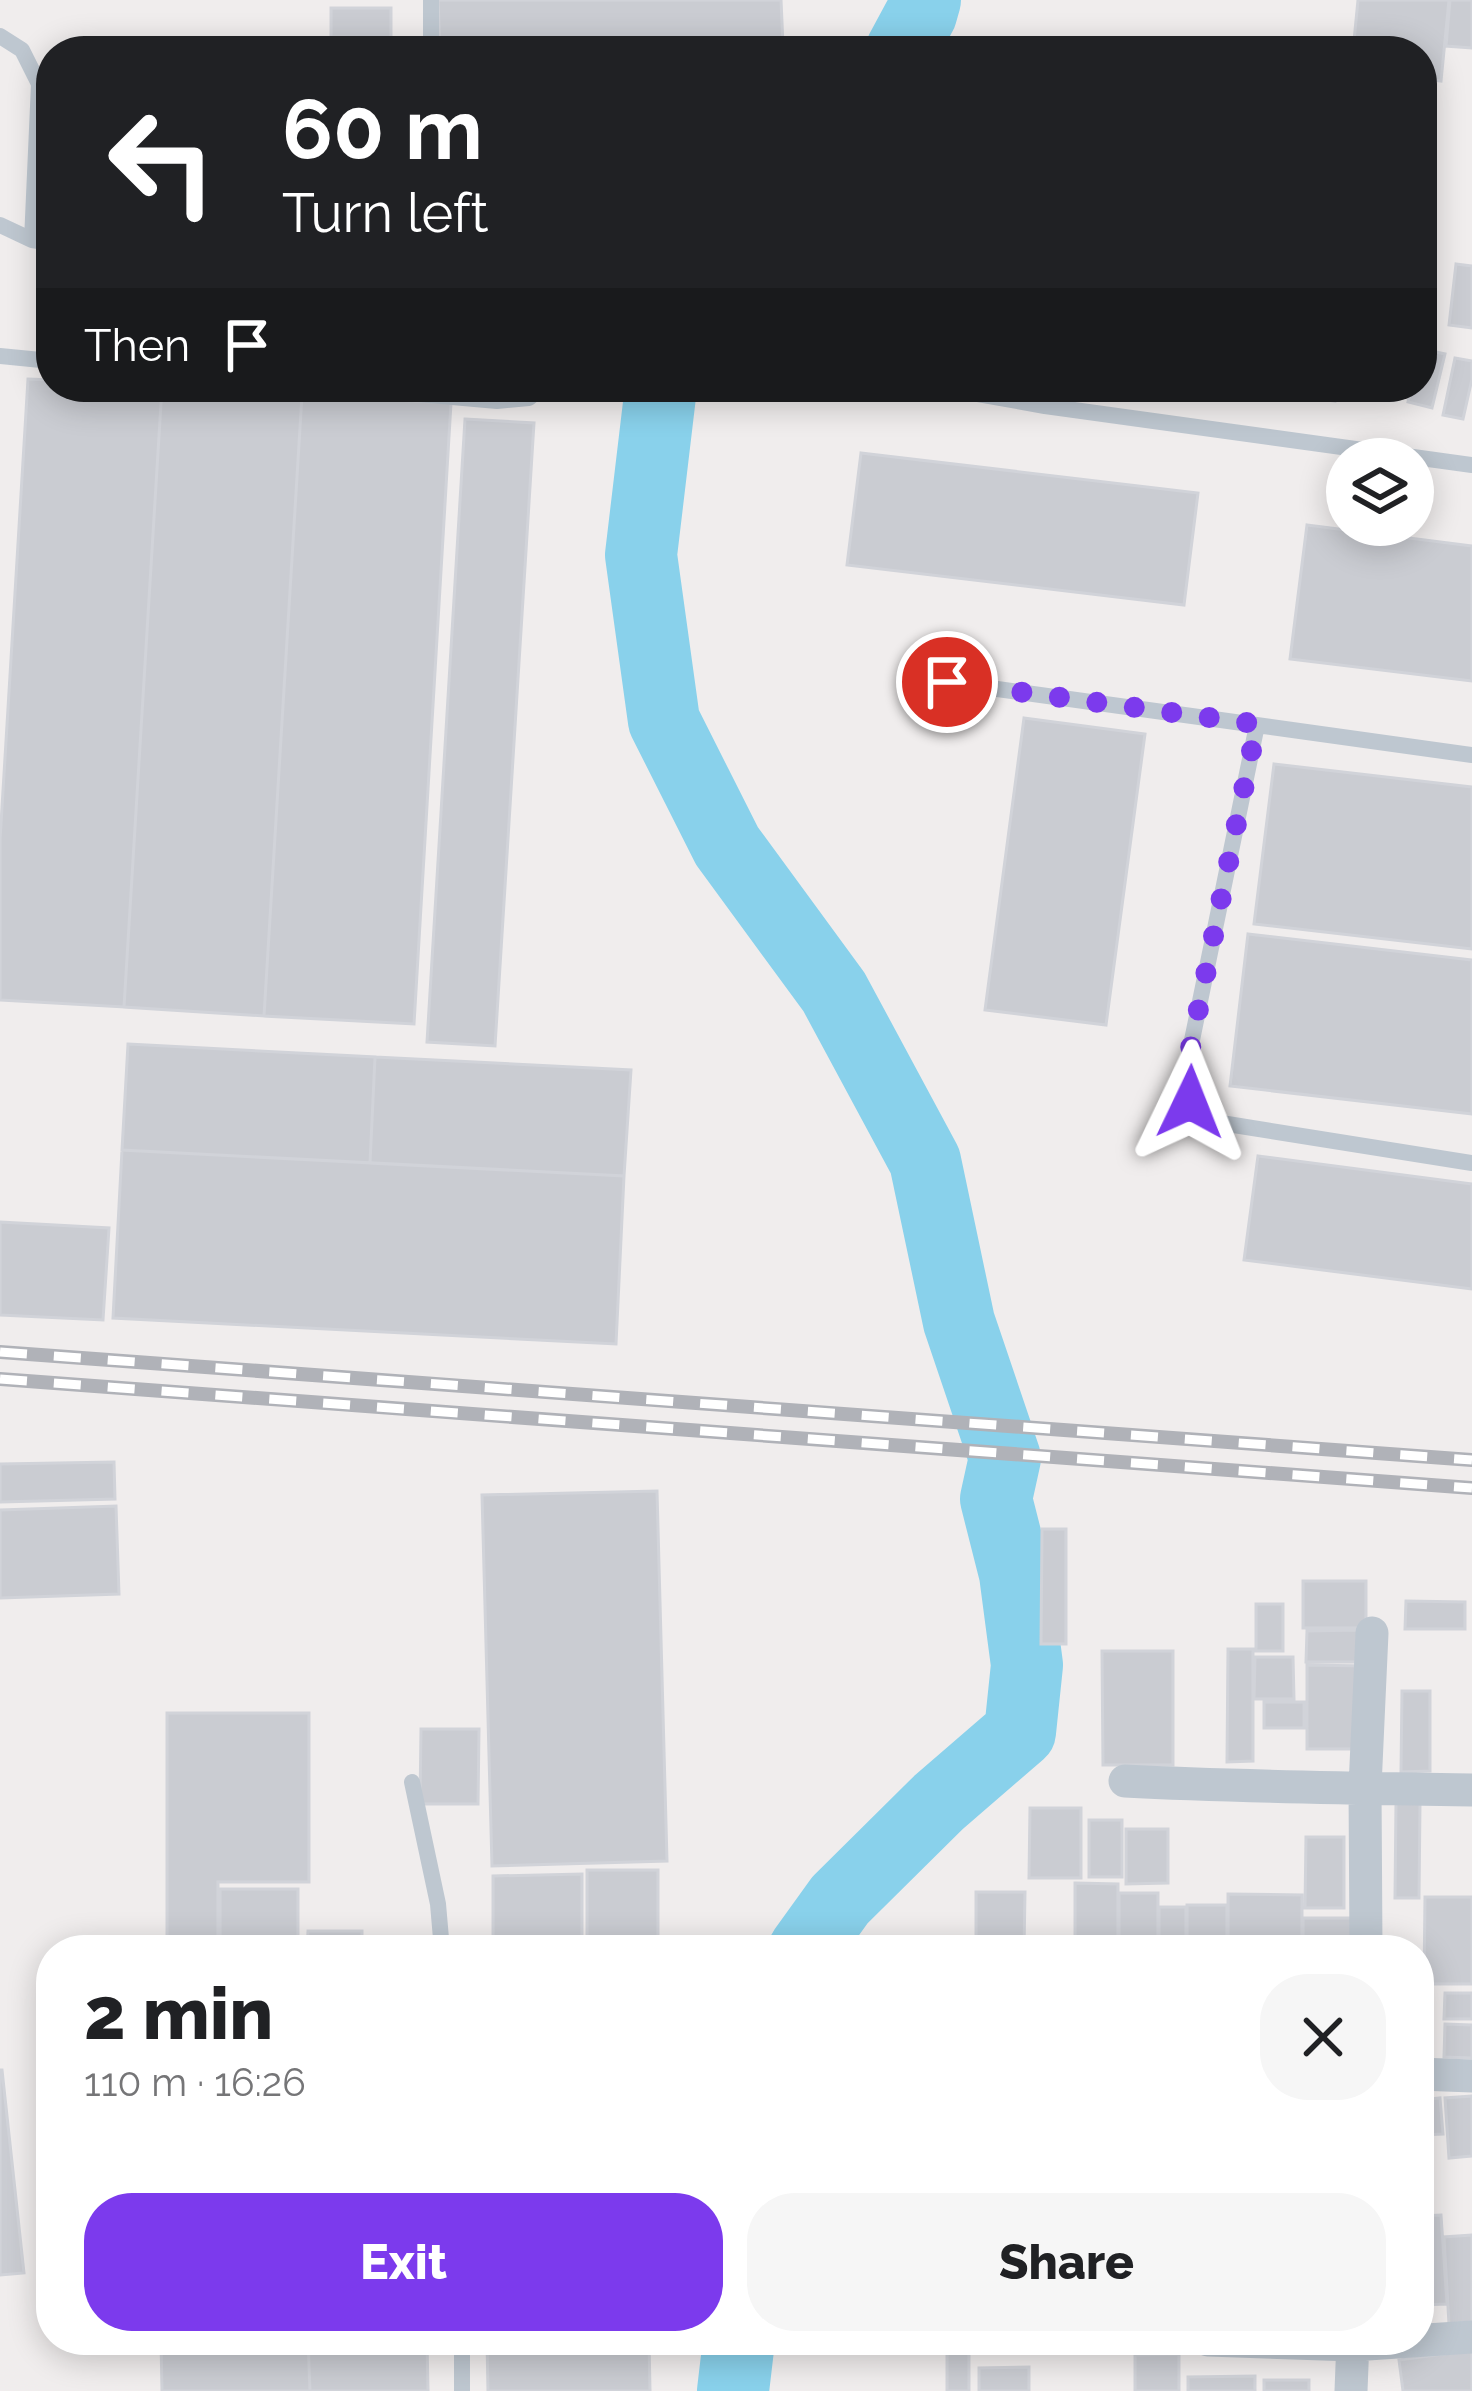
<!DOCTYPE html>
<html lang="en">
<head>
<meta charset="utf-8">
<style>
  :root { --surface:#fff; --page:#f6f6f6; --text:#202124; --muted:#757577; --accent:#7c3aed }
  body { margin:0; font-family:Raleway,sans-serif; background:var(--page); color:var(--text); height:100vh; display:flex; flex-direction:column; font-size:45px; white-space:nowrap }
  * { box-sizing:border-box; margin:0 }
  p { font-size:39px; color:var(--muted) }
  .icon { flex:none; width:66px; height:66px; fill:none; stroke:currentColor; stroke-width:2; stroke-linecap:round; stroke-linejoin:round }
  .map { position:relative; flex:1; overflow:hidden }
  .sheet { position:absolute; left:36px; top:1935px; width:1398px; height:420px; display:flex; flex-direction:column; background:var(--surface); border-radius:48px; box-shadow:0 6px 30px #0003 }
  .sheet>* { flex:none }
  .banner { position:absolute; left:36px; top:36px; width:1401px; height:366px; border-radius:48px; box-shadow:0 6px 30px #0003; background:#202124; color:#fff; overflow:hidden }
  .tools { position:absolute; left:1326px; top:438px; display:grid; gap:24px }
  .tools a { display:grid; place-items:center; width:108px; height:108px; border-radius:50%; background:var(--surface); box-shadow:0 6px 30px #0003; font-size:60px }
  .pin { position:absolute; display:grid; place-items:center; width:102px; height:102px; color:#fff; margin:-51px; border:6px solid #fff; border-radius:50%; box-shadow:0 3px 12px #0007 }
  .me { position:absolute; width:132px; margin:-66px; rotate:2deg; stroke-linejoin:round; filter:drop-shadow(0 0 9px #0008) }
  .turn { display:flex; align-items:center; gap:42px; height:252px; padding:0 48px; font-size:54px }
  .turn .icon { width:156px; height:156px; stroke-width:2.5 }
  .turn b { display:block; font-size:84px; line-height:102px }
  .then { display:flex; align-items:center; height:114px; padding:0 48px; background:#0003; gap:24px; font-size:45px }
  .round { display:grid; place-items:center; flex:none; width:126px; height:126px; border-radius:48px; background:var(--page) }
  .headline { display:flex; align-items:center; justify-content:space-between; height:204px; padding:0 48px }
  h1 { font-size:72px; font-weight:800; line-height:90px }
  .cta { display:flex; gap:24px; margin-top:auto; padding:24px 48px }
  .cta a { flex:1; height:138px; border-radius:48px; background:var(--accent); color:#fff; font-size:48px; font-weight:800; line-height:138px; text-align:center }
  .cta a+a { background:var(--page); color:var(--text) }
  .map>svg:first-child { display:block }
</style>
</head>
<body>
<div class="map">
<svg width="1472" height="2391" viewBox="0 0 1472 2391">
  <rect width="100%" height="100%" fill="#f0eded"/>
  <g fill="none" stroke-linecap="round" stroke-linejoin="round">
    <path stroke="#89d1eb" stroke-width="72" d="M901,51L921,14L925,0
      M661,387L641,555L664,721L727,846L834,992L925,1161L959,1322L1005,1458L996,1499L1015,1574L1027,1665L1020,1732L939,1802L840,1900L804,1950
      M733,2391L739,2340"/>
  </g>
  <path fill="#caccd2" stroke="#d1d3d9" stroke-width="3" d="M438,0H781L783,45L647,51H440Z
    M1358,0H1449L1441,81L1422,79V51H1353Z
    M1450,0H1472V48L1446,46Z
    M331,8H391V38L331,37Z
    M1456,264L1472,266V328L1449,325Z
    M1422,349L1445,354L1432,408L1408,402L1411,387H1422Z
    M1455,358L1472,361V379L1463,419L1443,415Z
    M28,379L51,380V387H162L124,1007L0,1000V840Z
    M162,387L302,395L264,1016L124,1007Z
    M1298,387H1337L1335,401L1297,396Z
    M302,395L451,403L414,1024L264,1016Z
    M465,419L534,423L495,1046L427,1042Z
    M861,453L1198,493L1184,605L847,565Z
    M1307,525L1472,546V681L1290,659Z
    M1024,718L1145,734L1106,1025L985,1010Z
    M1274,764L1472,787V949L1254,924Z
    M1248,934L1472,960V1114L1230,1086Z
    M128,1044L375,1057L370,1163L122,1150Z
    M375,1057L631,1070L624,1176L370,1163Z
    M122,1150L624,1176L616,1344L113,1318Z
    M1258,1156L1472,1184V1289L1244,1260Z
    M0,1222L109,1228L103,1320L0,1315Z
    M114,1462L115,1499L0,1502V1464Z
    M657,1491L667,1861L492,1866L482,1495Z
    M116,1506L119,1594L0,1598V1510Z
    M1042,1529H1066V1644H1041Z
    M1303,1581H1366V1628H1303Z
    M1406,1601L1465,1602V1629H1405Z
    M1256,1604H1283V1651H1256Z
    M1359,1630L1360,1662H1306L1307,1631Z
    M1228,1649H1253V1761L1227,1762Z
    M1102,1651H1173V1765H1103Z
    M1255,1657H1293L1294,1699H1254Z
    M1307,1665L1365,1666L1364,1749H1307Z
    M1402,1691H1430V1771L1401,1772Z
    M1264,1702H1304V1728H1264Z
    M167,1713H309V1882H218V1950H167Z
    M421,1729H479L478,1804H420Z
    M1396,1803H1420L1419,1898H1395Z
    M1030,1808H1081V1878H1029Z
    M1089,1820H1122V1877H1089Z
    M1126,1829H1168V1883L1126,1884Z
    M1306,1837H1344V1908H1305Z
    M587,1870H658V1950H587Z
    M582,1874V1950H493V1876Z
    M1075,1883L1118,1884V1950H1075Z
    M220,1889H298V1950H220Z
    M976,1892H1025L1024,1950H976Z
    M1119,1893H1158V1950H1119Z
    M1228,1894L1302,1895V1950H1228Z
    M1425,1897H1472V1984H1424Z
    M1187,1905H1227V1950H1187Z
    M1159,1907H1186V1950H1159Z
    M1303,1918H1354V1950H1303Z
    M308,1931H362V1950H307Z
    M1445,1993H1472V2019H1444Z
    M1445,2024L1472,2025V2058L1444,2057Z
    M0,2070H2L24,2273L0,2275Z
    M1472,2096V2156L1449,2158L1445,2098Z
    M1440,2098L1443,2134L1419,2135V2100Z
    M1441,2215L1447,2304L1419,2305V2216Z
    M1472,2235V2322L1449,2324L1444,2237Z
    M161,2340H308L310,2391H162Z
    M308,2340H427L428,2391H310Z
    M487,2340H649L650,2391H488Z
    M969,2349V2391H947V2350Z
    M1472,2350V2391H1403L1399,2360Z
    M1179,2354V2391H1135V2355Z
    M1029,2367V2391H979V2368Z
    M1255,2376V2391H1188V2377Z
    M1264,2380H1309V2391H1264Z"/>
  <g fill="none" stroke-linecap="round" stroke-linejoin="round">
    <path stroke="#bec7d0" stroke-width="16" d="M431,0V51
      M0,36L22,50L39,84L32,240L51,243
      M0,225L32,240
      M0,356L51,361
      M340,387L497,401L529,398L542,387
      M938,387L1045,406L1472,465
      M1045,406L1048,387
      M947,682L1472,755
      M1257,725L1185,1074L1190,1102L1215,1122L1472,1163
      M412,1782L438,1904L442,1950
      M462,2340V2391"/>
    <path stroke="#bec7d0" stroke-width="33" d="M1125,1781C1241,1787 1356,1788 1472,1790
      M1366,1950L1365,1787L1372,1633
      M1419,2074L1472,2076
      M1208,2340L1353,2345L1472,2337
      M1351,2391L1353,2340"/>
    <defs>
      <path id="rail" d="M0,1352L1472,1460
        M0,1379L1472,1488"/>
    </defs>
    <use href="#rail" stroke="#b0b2b8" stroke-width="14"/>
    <use href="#rail" stroke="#fff" stroke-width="9" stroke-dasharray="27" stroke-linecap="butt"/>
  </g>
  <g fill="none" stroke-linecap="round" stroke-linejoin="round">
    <path stroke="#7c3aed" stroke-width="21" stroke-dasharray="0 37.8" d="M947,682L1257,724L1185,1075L1190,1102"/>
  </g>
</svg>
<div class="tools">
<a><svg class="icon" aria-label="layers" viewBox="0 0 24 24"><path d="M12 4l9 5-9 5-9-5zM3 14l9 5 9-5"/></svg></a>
</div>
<div class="pin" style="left:947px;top:682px;background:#d93025"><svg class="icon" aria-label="arrive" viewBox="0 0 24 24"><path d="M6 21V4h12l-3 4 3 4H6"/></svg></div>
<svg class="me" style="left:1190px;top:1102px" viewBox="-20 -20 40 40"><path d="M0-17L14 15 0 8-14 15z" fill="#7c3aed" stroke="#fff" stroke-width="4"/></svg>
<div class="banner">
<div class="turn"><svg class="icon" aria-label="left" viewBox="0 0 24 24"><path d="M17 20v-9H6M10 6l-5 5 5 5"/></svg><div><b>60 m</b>Turn left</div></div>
<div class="then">Then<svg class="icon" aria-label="arrive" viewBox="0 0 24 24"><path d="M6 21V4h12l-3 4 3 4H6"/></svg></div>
</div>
<section class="sheet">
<div class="headline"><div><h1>2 min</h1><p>110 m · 16:26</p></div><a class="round"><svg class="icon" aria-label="close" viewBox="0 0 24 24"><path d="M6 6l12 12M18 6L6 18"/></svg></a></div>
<div class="cta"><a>Exit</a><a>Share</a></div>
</section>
</div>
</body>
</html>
